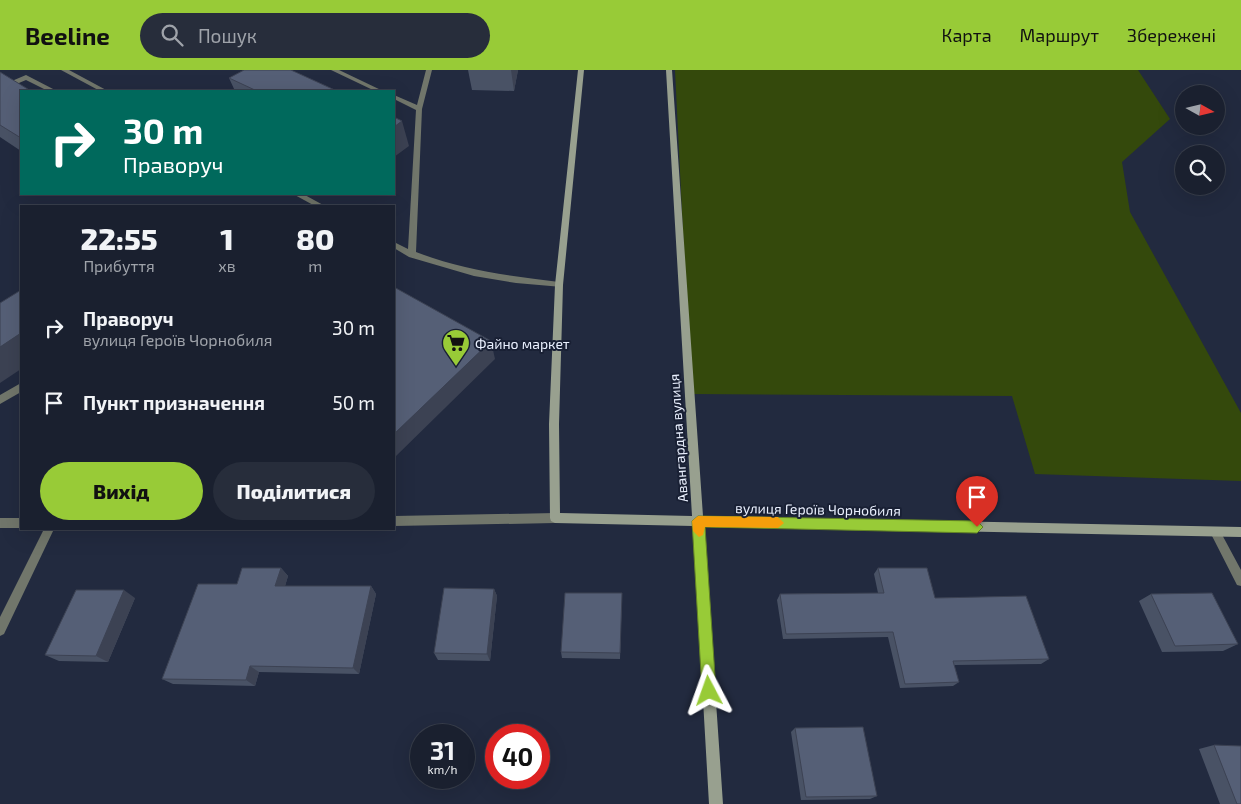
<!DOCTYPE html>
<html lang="uk">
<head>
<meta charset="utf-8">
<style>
  :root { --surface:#1a202f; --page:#272d3b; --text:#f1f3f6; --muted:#9fa3aa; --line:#383e4b; --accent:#98cb37 }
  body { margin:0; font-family:"Exo 2",sans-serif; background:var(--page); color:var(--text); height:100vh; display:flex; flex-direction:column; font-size:19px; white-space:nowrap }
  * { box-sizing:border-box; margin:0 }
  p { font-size:16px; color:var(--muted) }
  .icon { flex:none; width:28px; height:28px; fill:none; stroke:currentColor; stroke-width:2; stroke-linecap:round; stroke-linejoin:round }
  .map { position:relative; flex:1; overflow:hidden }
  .details { position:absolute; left:20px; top:135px; width:375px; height:325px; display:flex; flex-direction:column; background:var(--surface); border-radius:0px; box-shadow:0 5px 20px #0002,0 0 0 1px var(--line) }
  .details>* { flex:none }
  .top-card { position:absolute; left:20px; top:20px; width:375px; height:105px; border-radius:0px; box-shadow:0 5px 20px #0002,0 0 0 1px var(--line); background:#00695c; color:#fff; overflow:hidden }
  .needle { width:32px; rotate:98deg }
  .buttons { position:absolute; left:1175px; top:15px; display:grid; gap:10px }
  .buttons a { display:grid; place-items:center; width:50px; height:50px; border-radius:50%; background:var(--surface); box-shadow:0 5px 20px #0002,0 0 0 1px var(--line); font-size:25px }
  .speed { position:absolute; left:410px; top:654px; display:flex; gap:10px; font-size:25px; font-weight:700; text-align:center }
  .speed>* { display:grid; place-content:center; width:65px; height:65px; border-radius:50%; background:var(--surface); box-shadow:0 5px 20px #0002,0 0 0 1px var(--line); line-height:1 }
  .speed small { font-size:12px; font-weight:400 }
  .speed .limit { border:8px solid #d22; background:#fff; color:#111 }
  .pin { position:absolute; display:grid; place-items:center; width:42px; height:42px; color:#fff; margin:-51px -21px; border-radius:50% 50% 50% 0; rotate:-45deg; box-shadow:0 0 5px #0007 }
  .pin .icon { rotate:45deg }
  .me { position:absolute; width:55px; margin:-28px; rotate:356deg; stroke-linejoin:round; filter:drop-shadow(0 0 4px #0008) }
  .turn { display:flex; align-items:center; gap:18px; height:105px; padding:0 20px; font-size:22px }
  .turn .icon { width:65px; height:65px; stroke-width:2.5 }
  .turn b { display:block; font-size:35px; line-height:42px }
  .eta { display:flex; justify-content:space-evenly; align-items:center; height:85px; text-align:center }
  .eta b { font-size:30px; font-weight:800; line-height:35px }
  .button { display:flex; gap:10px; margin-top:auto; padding:10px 20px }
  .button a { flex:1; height:58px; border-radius:30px; background:var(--accent); color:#111; font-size:20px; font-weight:800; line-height:58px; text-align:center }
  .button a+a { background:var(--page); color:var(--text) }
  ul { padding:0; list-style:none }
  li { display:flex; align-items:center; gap:15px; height:75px; padding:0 20px }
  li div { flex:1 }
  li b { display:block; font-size:19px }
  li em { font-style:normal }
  header { display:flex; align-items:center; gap:30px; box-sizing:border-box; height:70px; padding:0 25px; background:var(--accent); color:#111 }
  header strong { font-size:24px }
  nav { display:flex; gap:28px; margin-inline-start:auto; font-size:18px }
  .search { width:350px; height:45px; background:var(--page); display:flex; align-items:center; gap:12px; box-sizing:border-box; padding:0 18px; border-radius:28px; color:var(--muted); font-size:19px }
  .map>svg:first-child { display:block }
</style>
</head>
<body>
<header>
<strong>Beeline</strong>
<div class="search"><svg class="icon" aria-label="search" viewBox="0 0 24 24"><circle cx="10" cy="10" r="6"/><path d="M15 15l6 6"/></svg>Пошук</div>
<nav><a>Карта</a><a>Маршрут</a><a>Збережені</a></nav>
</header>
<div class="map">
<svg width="1241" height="734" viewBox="0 0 1241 734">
  <rect width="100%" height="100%" fill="#222a3f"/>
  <path fill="#34490c" d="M675,0H1138L1170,49L1122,92L1130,142L1241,343V411L1035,404L1012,326L691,324Z"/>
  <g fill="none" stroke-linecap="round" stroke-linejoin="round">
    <path fill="#71766b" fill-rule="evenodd" d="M61,0H69L108,21H100Z
      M331,0H339L383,21H375Z
      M426,0H432L422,39L416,182C462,200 510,206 559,212L563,215L562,217L516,213L474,206L409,187L394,178V172L408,179L416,40L394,29V25L417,35Z
      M26,5L55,20L56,21H48L26,10L0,21V16Z
      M293,124H303L325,136H315Z
      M21,313V322L0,334V325Z"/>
    <path fill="#71766b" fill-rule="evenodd" d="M555,443L559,445L560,448L559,451L555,453L394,456V446Z
      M0,448H21V458H0Z
      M1215,457L1219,459L1241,500V516L1237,515L1210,462L1211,459Z
      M44,459H54L4,564L0,566V547Z"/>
    <path fill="#98a08f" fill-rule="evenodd" d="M578,0H584L563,215L559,354L560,443L692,446L666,0H672L703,446L1241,457V467L704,456L723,734H709L693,456L555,453L551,451L550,448L549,354L555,215Z"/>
  </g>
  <path fill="#495265" d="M468,0H518L514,21L472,20Z
    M0,2L21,21V81L0,67Z
    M295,2L337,21H235L229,8Z
    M281,498L288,506L285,516H371L376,524L359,604L259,602L255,616L173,614L162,609L237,514Z
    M878,498L935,528L1049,589L1041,594L954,595L959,612L953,616L900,618L888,567L783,569L777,530L780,524L878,523L874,504Z
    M494,519L497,526L490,591L438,590L434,583Z
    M622,523L620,589L562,588L561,582Z
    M1151,524L1238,574L1223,581L1162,582L1139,531Z
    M135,528L108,592L59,591L45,585Z
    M795,658L877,726L870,729L801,730L791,662Z
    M1214,675L1241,734H1220L1199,679Z"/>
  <path fill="#3c4253" d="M511,0H518L514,21Z
    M402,51L409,76L394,87V57Z
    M21,263V299L0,313V277Z
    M491,271L495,289L394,388V364Z
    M281,498L288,506L283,523L275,516Z
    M371,516L376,524L359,604L353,598Z
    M494,519L497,526L490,591L487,584Z
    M124,520L135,528L108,592L96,586Z
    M250,596L259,602L255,616L246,610Z"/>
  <path fill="#555f76" stroke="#3c4253" d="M244,0H291L337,21H257L229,8Z
    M0,2L31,21H21V68L0,55Z
    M394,47L402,51L394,57Z
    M394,217L491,271L394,364Z
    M21,220V263L0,277V233Z
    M242,498H281L275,516H371L353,598L250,596L246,610L162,609L198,514H237Z
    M878,498H927L935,528L1026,526L1049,589L953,591L959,612L905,614L893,562L786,564L780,524L884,523Z
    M444,518L494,519L487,584L434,583Z
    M76,520H124L96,586L45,585Z
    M565,523H622L620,583L561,582Z
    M1212,523L1238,574L1175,576L1151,524Z
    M863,657L877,726L806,727L795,658Z
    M1214,675L1241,676V734H1237Z"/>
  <path fill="#98cb37" stroke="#638424" d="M698,446L977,451L983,457L977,463L705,457L716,621L714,626L709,628L704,626L702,621L692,451Z"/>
  <path fill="#f59e0b" d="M698,446L778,447L784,453L778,458L705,457L703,465L699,467L693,461L692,451Z"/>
  <defs>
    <symbol id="supermarket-pin" viewBox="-11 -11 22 30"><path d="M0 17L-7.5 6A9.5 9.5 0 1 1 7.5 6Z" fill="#98cb37" stroke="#192034"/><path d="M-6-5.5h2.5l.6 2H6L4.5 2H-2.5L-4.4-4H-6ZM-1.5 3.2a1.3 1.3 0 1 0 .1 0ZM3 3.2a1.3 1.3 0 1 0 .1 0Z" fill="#111"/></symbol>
  </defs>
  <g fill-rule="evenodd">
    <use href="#supermarket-pin" x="440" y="257" width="32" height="43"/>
  </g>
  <g text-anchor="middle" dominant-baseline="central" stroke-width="4" stroke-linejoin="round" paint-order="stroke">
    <g font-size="14" fill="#eaf0fe" stroke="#192034" text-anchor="start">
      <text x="475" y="273">Файно маркет</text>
    </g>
    <g font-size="14" fill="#eaf0fe" stroke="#192034">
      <text transform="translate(678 368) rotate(-94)">Авангардна вулиця</text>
      <text transform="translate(818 439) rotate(1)">вулиця Героїв Чорнобиля</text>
    </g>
  </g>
</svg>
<div class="buttons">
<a><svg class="needle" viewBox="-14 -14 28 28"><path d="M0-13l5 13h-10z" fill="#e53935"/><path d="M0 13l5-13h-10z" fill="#9fa3aa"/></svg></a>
<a><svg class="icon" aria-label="search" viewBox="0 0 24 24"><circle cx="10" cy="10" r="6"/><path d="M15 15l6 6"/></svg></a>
</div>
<div class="speed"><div>31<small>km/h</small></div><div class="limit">40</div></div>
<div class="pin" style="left:977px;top:457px;background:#d93025"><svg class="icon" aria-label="arrive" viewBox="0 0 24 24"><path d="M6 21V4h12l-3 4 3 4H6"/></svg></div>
<svg class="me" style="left:709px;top:621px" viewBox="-20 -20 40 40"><path d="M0-17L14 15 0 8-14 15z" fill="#98cb37" stroke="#fff" stroke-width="4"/></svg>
<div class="top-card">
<div class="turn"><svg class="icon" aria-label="right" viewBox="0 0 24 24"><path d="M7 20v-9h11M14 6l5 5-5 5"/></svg><div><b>30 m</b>Праворуч</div></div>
</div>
<section class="details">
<div class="eta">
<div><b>22:55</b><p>Прибуття</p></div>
<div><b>1</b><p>хв</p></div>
<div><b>80</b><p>m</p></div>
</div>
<ul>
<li><svg class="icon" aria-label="right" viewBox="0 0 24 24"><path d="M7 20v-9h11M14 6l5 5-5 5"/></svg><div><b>Праворуч</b><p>вулиця Героїв Чорнобиля</p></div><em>30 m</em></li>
<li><svg class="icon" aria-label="arrive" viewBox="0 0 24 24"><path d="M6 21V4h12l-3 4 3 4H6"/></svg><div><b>Пункт призначення</b></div><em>50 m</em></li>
</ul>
<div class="button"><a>Вихід</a><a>Поділитися</a></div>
</section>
</div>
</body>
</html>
